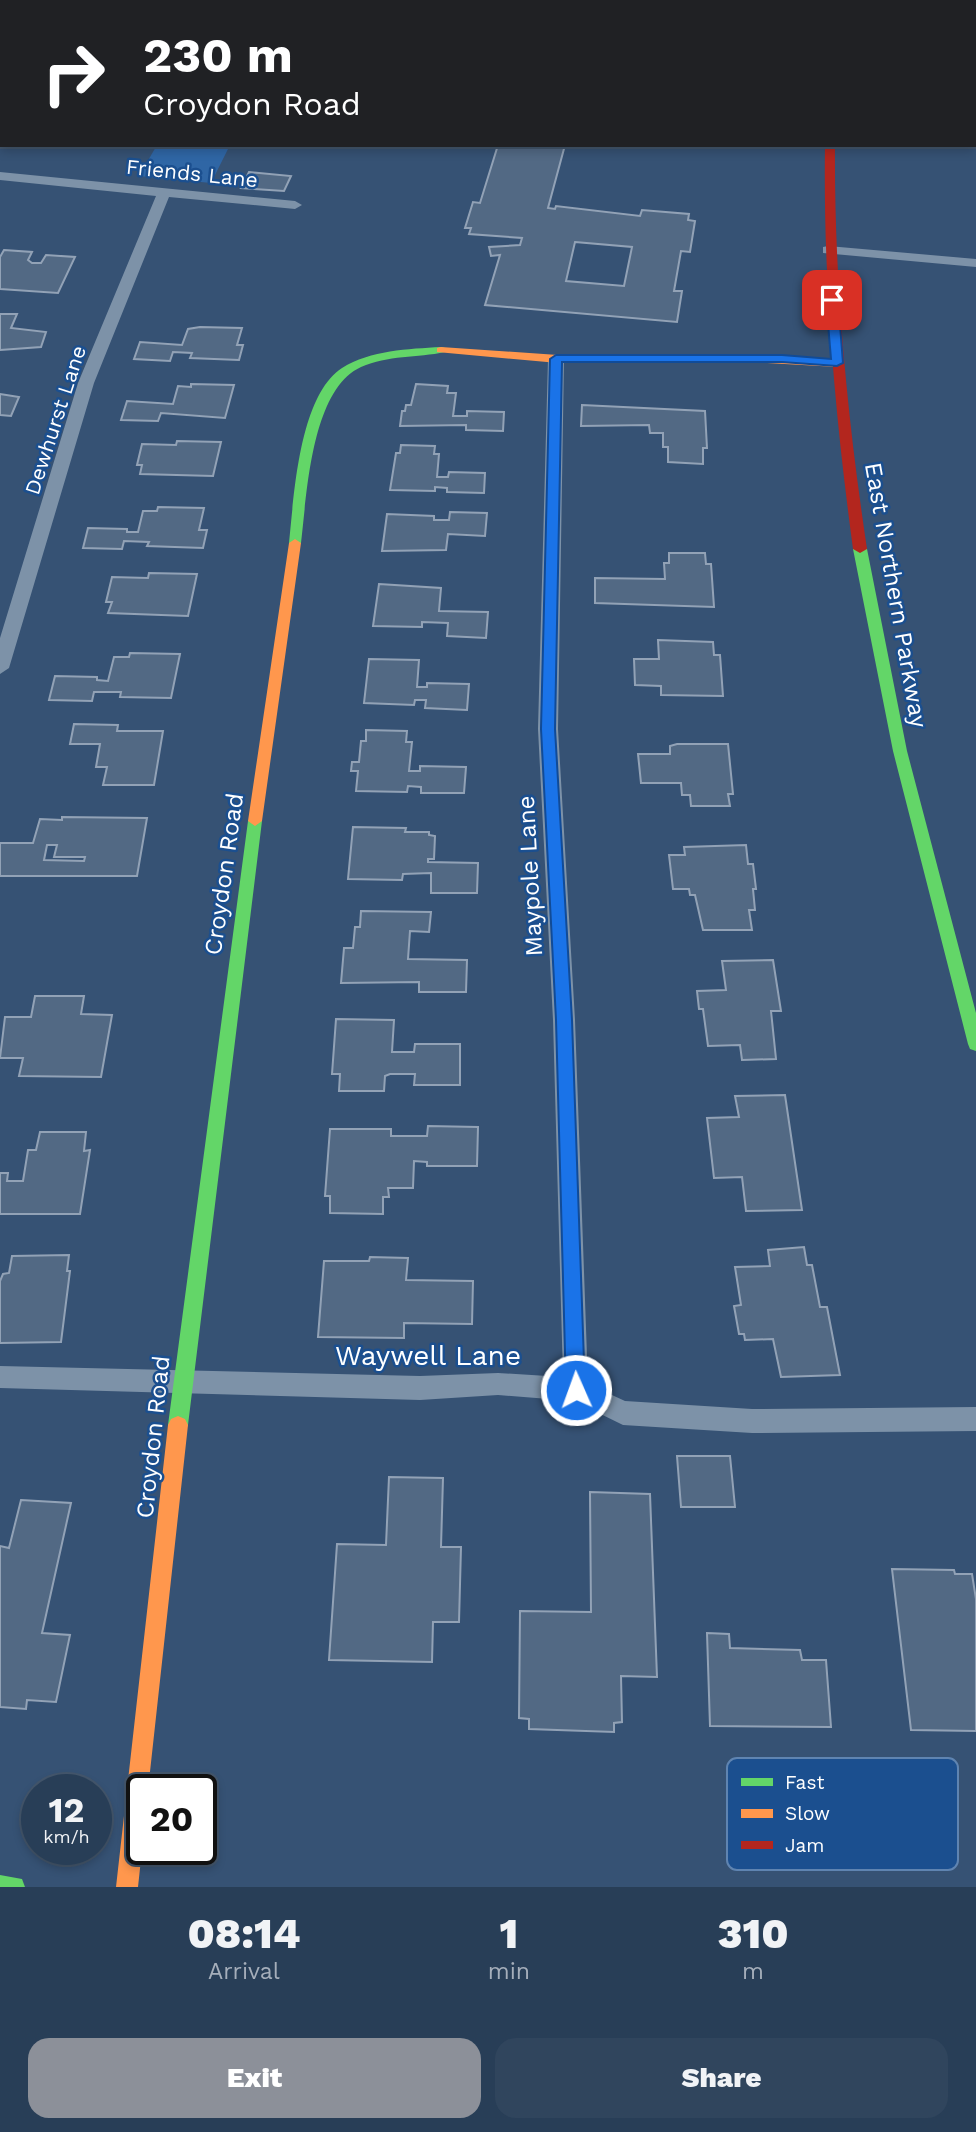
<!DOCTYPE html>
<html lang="en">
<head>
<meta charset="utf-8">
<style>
  :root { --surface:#283e57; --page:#30455d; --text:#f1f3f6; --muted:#a5aeba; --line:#44576d; --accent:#8c9099 }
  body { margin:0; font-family:"Work Sans",sans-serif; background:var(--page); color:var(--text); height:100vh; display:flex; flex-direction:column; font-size:26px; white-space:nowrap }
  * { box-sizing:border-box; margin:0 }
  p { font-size:23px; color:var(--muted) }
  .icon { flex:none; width:38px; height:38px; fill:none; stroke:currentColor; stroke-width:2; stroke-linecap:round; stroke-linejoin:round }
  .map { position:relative; height:1887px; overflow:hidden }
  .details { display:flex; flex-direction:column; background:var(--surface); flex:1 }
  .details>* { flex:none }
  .hud { position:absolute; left:0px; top:0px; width:976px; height:147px; box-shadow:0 4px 10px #0003,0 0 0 2px var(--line); background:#202124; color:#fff; overflow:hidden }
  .speed { position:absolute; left:21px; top:1774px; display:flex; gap:14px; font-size:35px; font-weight:700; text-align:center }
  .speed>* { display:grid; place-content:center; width:91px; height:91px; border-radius:50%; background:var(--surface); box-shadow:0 4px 10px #0003,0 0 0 2px var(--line); line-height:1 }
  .speed small { font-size:18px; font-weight:400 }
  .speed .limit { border:4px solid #111; border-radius:10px; background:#fff; color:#111 }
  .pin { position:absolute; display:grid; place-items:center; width:60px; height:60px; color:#fff; margin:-30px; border-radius:14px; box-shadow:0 4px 10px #0006 }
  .me { position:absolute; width:77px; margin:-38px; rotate:358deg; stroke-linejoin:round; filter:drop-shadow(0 0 5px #0008) }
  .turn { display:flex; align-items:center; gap:24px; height:147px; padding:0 28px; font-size:32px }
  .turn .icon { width:91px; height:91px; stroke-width:2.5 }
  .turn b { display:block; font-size:49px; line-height:60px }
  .eta { display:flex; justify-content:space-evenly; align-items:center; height:119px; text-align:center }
  .eta b { font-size:42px; font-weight:800; line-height:49px }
  .action { display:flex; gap:14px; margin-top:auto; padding:14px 28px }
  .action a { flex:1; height:80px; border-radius:21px; background:var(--accent); color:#fff; font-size:28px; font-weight:800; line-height:80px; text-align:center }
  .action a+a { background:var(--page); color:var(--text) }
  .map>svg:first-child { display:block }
</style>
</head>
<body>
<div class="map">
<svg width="976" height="1887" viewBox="0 0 976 1887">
  <rect width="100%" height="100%" fill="#365274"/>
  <path fill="#2f66a5" d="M157,145H230L211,183L139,176Z"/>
  <path fill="#526984" stroke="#92a2b6" stroke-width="2" fill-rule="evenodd" d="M498,145H565L548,208L555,209L556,206L640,216L642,210L689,214L688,220L695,221L690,252L681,251L674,291H682L677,322L485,305L500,255L491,256L489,247L520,245L522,238L469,234L471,228H465L473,202L480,203ZM575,242L632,247L624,286L566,281Z
    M249,172L291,176L284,191L241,188Z
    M4,250L32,252L28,260L32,263H41L46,255L75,257L58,293L0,289V257Z
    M0,314H17L11,328L46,332L41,347L0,350Z
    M200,327L242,328L237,345H243L239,360L190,358L192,353L173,352L170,361L134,359L140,342L182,345L188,329Z
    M191,384L234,385L225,418L161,413L158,421L121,420L127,401L173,404L178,386L191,387Z
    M416,384L448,386L447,393H456L453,416H467V411L504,412L503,431L466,430V425L400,426L402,411H405L406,405H411Z
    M0,394L19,397L11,416L0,415Z
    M582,405L705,411L707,448H703V464L668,462V447H663V433H650L649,425L581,426Z
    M177,441L221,442L213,476L140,474L142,465H137L142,444L176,445Z
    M401,445L435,446L434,454H439L437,477H448L449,472L485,473L484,493L447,492V488L435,487V491L390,490L396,453H400Z
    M158,507L204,508L199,530H207L203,548L147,546L149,542L124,541L122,549L83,548L88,528L127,529V532H138L143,511H157Z
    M450,512L487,513L485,536L448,534L446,550L382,551L387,514L434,516V520H449Z
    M669,553H705L706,564H711L714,607L595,603V578L665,579L664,563H669Z
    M149,573L197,574L188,616L108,613L112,602H106L112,577L148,578Z
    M379,584L441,588L439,611L488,612L486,638L447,636L448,623L422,622V627L373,626Z
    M658,640L713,642L714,655H720L723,696L661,695V686L635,685L634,659H659Z
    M130,653L180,654L171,698L120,697L121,692H94L92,701L49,700L55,676L97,677V680L108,681L114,657H129Z
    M369,659L419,660L417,687H427V683L469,684L467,710L425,708L426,700H415L414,705L364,703Z
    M74,724L118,725L117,731H163L154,785H103L107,767H96L100,744H70Z
    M366,730L407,731L406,742H412L409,771H420V766L466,767L464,793H421V787L408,786L407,792L356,791L358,771H351L352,762H359L361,741H366Z
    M677,744H728L733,794H728L730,806H691L690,795H682L681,783H641L638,754H670V746Z
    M62,817L147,818L137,876H0V843H33L40,819L62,820ZM47,845H57L54,857H85L84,861L44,860Z
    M353,827L406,828L405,832H429V835L435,836L434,859H428V862L478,863L477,893H431V873L403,874L402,880L348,879Z
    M746,845L748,864H753L756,889H753L755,910H749L752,930H703L695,895H690L689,889H673L669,855H685L684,847Z
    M361,911L431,912L429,932L410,931L408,959L467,960L466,992H419V982L341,983L344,948H353L355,927H360Z
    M773,960L781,1011H771L776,1059L742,1060L740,1045L708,1046L703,1009H699L697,991L726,990L722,961Z
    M35,996H84L81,1014L112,1015L101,1077L19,1076L23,1058H0L5,1017H31Z
    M336,1019L394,1020L392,1052H414L415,1044H460V1085H414L415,1074H390L385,1076L384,1091H339L340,1074H332Z
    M785,1095L802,1210L746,1211L742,1177L714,1178L707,1118L739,1117L735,1096Z
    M428,1126L478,1127L477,1166H427V1162L414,1161L413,1188H388L389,1197H383V1214L330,1213V1196H325L330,1129H391V1136H427Z
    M40,1132H86L84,1151L90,1150L80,1214H0V1173H8L7,1181H23L28,1150H36Z
    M804,1247L807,1265H812L820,1307H827L840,1375L781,1377L773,1339L745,1340L744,1334H739L734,1306L741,1305L735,1267L770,1266L768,1250Z
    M69,1255L67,1271H70L61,1342L0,1343V1281L3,1274L9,1273L12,1256Z
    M370,1257L408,1258L406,1280L473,1281L472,1324L404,1323V1338L318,1337L324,1261H369Z
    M677,1456H730L735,1507H681Z
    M389,1477L443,1478L441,1547H461L459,1622H433L432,1662L329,1660L337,1544L386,1545Z
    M590,1492L650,1494L657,1677L621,1676L622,1722L614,1723V1732L529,1729V1719L519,1718L520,1611L591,1612Z
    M21,1500L71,1503L42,1633L70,1635L56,1702L27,1700L26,1709L0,1707V1546L9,1548Z
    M892,1569L954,1570L955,1574H972L976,1599V1731L911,1730Z
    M707,1633L729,1634L730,1648L800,1650L802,1660H826L831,1727L710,1726Z"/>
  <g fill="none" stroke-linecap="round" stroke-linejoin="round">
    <path fill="#7d92a8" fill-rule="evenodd" d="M0,172L295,201L302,205L295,209L169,197L94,383L9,668L0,674V638L78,383L156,196L0,180Z
      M828,246L976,259V267L823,253V247Z
      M556,354L564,359L558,729L575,1020L588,1384L625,1401L752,1409L976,1407V1431L752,1433L623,1425L574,1401L498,1395L420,1400L0,1388V1366L420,1376L498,1373L563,1377L553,1020L538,729L548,359Z"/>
    <path fill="#7d92a8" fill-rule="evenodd" d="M68,0H91L67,2Z
      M0,114H2L0,131Z"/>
    <path fill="#63d668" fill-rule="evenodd" d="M975,94H976V100H975Z
      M441,347L445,348V352C417,358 388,355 361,367C311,390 307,494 301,543L295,547L290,546L289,543C294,496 299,396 342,368C371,350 408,349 441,347Z
      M860,545L867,549L907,751L976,1013V1051L970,1049L968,1044L893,751L853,549Z
      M255,816L262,821L188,1425L185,1431L178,1434L171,1431L168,1425L248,821Z
      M0,1875L22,1879L25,1887H0Z"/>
    <path fill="#ff974d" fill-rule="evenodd" d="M808,0H818L808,2Z
      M862,0H872L862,2Z
      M441,347L558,355L767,356L837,359L843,363L837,367L767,363H558L437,352V348Z
      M295,539L301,543L262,821L255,826L248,821L289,543Z
      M178,1416L185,1419L188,1425L148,1790H142V1850L138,1887H116L168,1425L171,1419Z"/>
    <path fill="#b3261e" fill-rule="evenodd" d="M0,16H2V22H0Z
      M825,145H835C834,281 847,415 867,549L860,553L853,549C835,415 823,281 825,145Z"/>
  </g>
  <path fill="#1a73e8" stroke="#114b97" stroke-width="2" d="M832,297L838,300L843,363L837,366L782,362H562L555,729L572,1020L585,1390L582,1397L576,1399L569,1397L566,1390L556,1020L541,729L550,359L556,355H782L831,359L826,300Z"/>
  <g text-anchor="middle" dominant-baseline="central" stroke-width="5" stroke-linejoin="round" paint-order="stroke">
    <g font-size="21" fill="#fff" stroke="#1b4f8f">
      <text transform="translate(192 173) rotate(6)">Friends Lane</text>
      <text transform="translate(55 420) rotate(-72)">Dewhurst Lane</text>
    </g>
    <g font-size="24" fill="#fff" stroke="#1b4f8f">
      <text transform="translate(896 595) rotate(80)">East Northern Parkway</text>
      <text transform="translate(224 874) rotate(-82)">Croydon Road</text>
      <text transform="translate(530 876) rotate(-93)">Maypole Lane</text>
      <text transform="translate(153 1437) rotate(-84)">Croydon Road</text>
    </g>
    <g font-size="28" fill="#fff" stroke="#1b4f8f">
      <text x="428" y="1355">Waywell Lane</text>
    </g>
  </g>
  <rect x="727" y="1758" width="231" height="112" rx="10" fill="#1b4f8f" stroke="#5f84b1" stroke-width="2"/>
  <rect x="741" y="1778" width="32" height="8" fill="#63d668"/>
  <rect x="741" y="1809" width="32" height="9" fill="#ff974d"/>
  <rect x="741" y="1841" width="32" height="8" fill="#b3261e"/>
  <g font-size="19" fill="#fff">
    <text x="785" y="1789">Fast</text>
    <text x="785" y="1820">Slow</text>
    <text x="785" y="1852">Jam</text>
  </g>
</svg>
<div class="speed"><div>12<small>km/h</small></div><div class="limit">20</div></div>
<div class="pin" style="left:832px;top:300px;background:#d93025"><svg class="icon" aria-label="arrive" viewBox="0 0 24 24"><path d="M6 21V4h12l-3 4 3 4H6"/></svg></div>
<svg class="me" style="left:576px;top:1390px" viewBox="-20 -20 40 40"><circle r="17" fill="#1a73e8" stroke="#fff" stroke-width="3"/><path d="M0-11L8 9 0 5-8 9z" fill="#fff"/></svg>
<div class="hud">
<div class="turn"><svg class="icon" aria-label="right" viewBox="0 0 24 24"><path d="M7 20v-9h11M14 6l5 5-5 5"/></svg><div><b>230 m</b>Croydon Road</div></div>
</div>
</div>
<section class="details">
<div class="eta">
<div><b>08:14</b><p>Arrival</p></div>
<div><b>1</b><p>min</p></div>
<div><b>310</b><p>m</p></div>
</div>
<div class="action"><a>Exit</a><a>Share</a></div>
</section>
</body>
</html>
